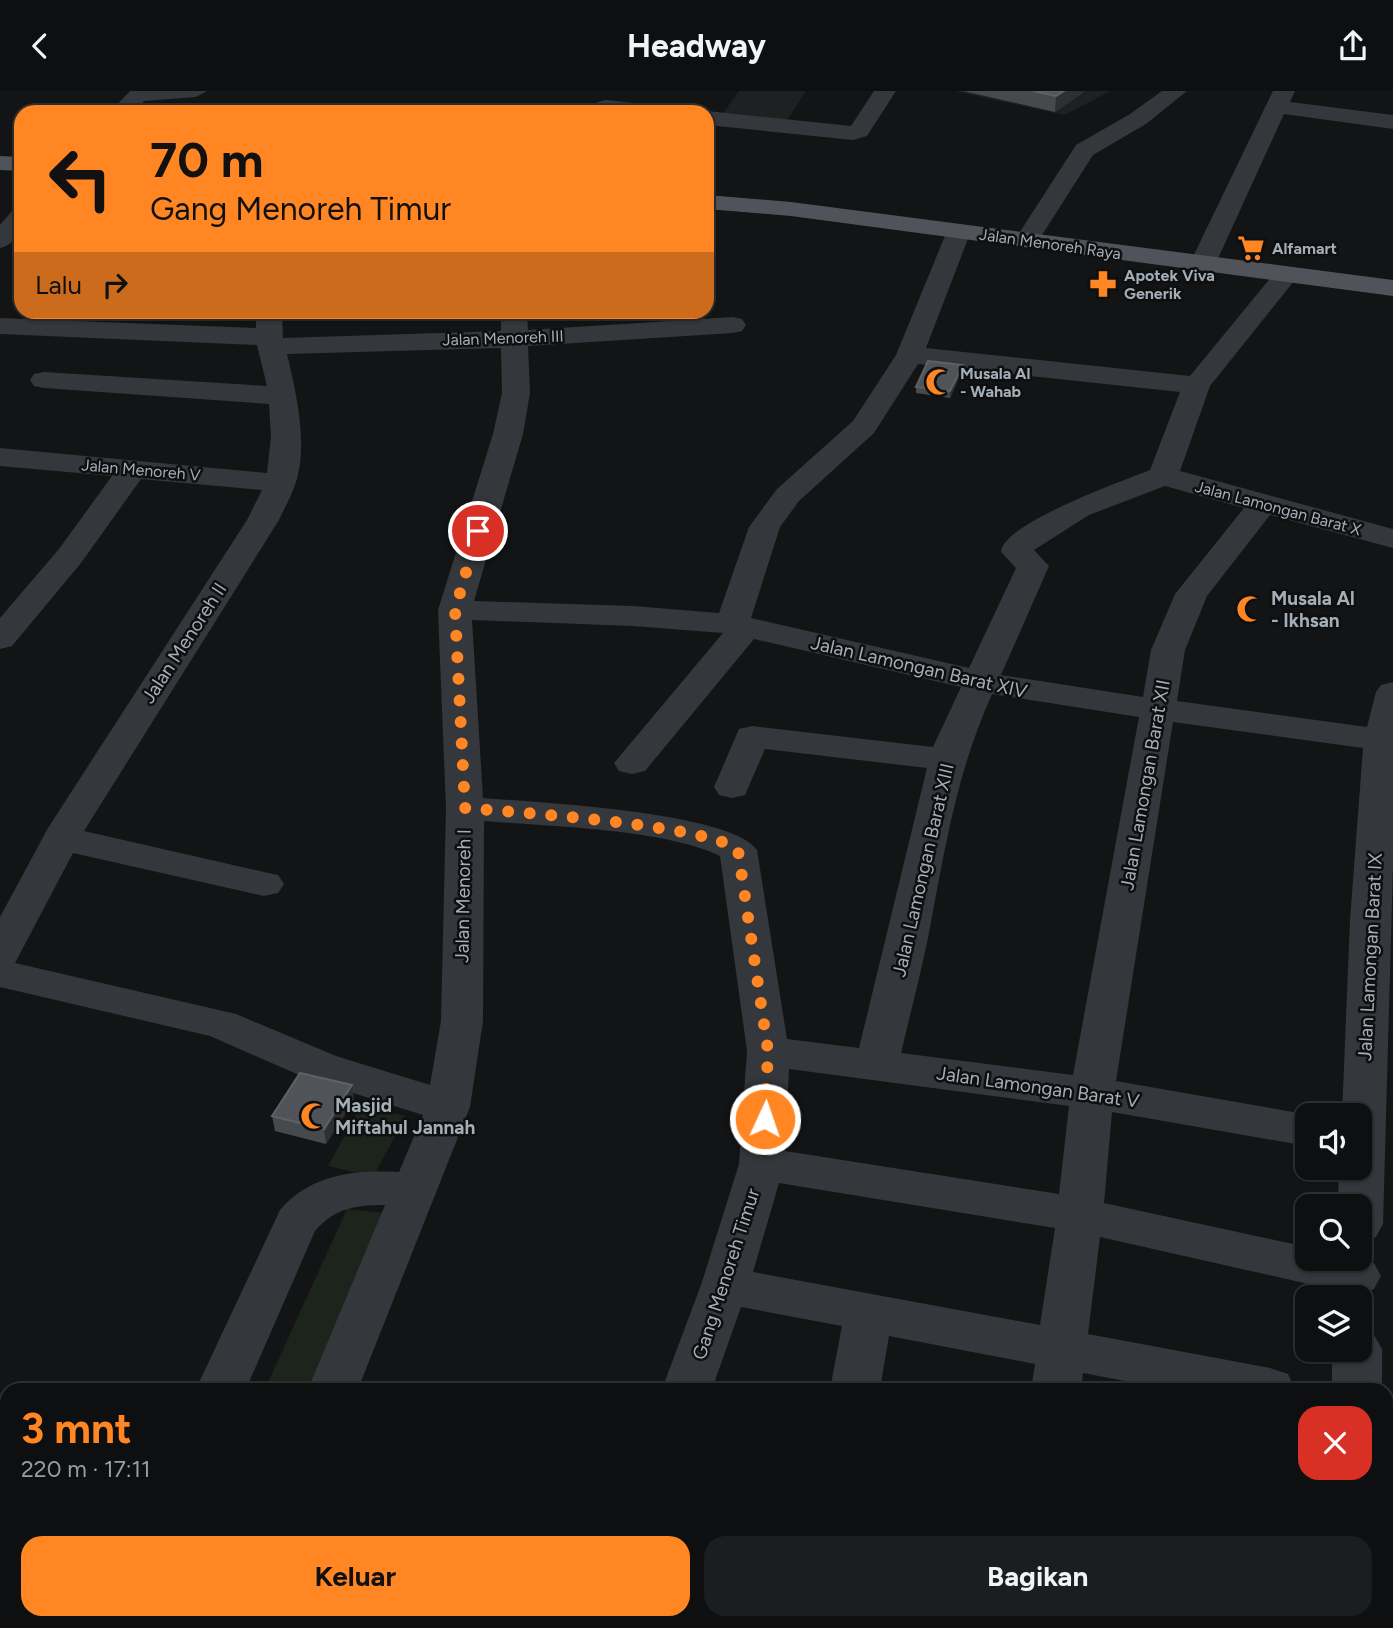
<!DOCTYPE html>
<html lang="id">
<head>
<meta charset="utf-8">
<style>
  :root { --surface:#0e0f10; --page:#1c1d1e; --text:#f1f3f6; --muted:#9b9c9f; --line:#2e2f30; --accent:#ff8622 }
  body { margin:0; font-family:Figtree,sans-serif; background:var(--page); color:var(--text); height:100vh; display:flex; flex-direction:column; font-size:26px; white-space:nowrap }
  * { box-sizing:border-box; margin:0 }
  p { font-size:23px; color:var(--muted) }
  .icon { flex:none; width:38px; height:38px; fill:none; stroke:currentColor; stroke-width:2; stroke-linecap:round; stroke-linejoin:round }
  .map { position:relative; flex:1; overflow:hidden }
  .drawer { position:absolute; left:0px; top:1292px; width:1393px; height:247px; display:flex; flex-direction:column; background:var(--surface); border-radius:21px 21px 0 0; box-shadow:0 2px 5px #0004,0 0 0 2px var(--line) }
  .drawer>* { flex:none }
  .top-card { position:absolute; left:14px; top:14px; width:700px; height:214px; border-radius:21px; box-shadow:0 2px 5px #0004,0 0 0 2px var(--line); background:#ff8622; color:#111; overflow:hidden }
  .buttons { position:absolute; left:1295px; top:1012px; display:grid; gap:14px }
  .buttons a { display:grid; place-items:center; width:77px; height:77px; border-radius:14px; background:var(--surface); box-shadow:0 2px 5px #0004,0 0 0 2px var(--line); font-size:35px }
  .pin { position:absolute; display:grid; place-items:center; width:60px; height:60px; color:#fff; margin:-30px; border:4px solid #fff; border-radius:50%; box-shadow:0 2px 7px #0007 }
  .me { position:absolute; width:77px; margin:-38px; rotate:3deg; stroke-linejoin:round; filter:drop-shadow(0 0 5px #0008) }
  .turn { display:flex; align-items:center; gap:24px; height:147px; padding:0 21px; font-size:32px }
  .turn .icon { width:91px; height:91px; stroke-width:2.5 }
  .turn b { display:block; font-size:49px; line-height:60px }
  .then { display:flex; align-items:center; height:66px; padding:0 21px; background:#0003; gap:14px; font-size:26px }
  .round { display:grid; place-items:center; flex:none; width:74px; height:74px; border-radius:21px; background:var(--page) }
  .head { display:flex; align-items:center; justify-content:space-between; height:119px; padding:0 21px }
  h1 { font-size:42px; font-weight:700; line-height:52px; color:var(--accent) }
  .primary-button { display:flex; gap:14px; margin-top:auto; padding:14px 21px }
  .primary-button a { flex:1; height:80px; border-radius:21px; background:var(--accent); color:#111; font-size:28px; font-weight:700; line-height:80px; text-align:center }
  .primary-button a+a { background:var(--page); color:var(--text) }
  header { display:flex; justify-content:space-between; align-items:center; height:91px; padding:0 21px; background:var(--surface); font-size:32px; font-weight:700 }
  .map>svg:first-child { display:block }
</style>
</head>
<body>
<header><svg class="icon" aria-label="back" viewBox="0 0 24 24"><path d="M15 5l-7 7 7 7"/></svg>Headway<svg class="icon" aria-label="share" viewBox="0 0 24 24"><path d="M12 15V3M7 8l5-5 5 5M5 13v7h14v-7"/></svg></header>
<div class="map">
<svg width="1393" height="1537" viewBox="0 0 1393 1537">
  <rect width="100%" height="100%" fill="#131415"/>
  <path fill="#1f2022" d="M739,0H806L785,32L721,25Z
    M954,0H1111L1064,24Z"/>
  <path fill="#1c241b" d="M361,1015L406,1025L373,1086L328,1075Z
    M347,1118L394,1123L321,1298H265Z
    M1393,1350V1537H1386Z"/>
  <g fill="none" stroke-linecap="round" stroke-linejoin="round">
    <path fill="#34373b" fill-rule="evenodd" d="M130,0H207L196,6L144,10L133,21H110Z
      M874,0H896L867,45L853,49L707,34V21H704L707,20L851,35Z
      M1162,0H1187L1146,33L1093,64L1035,155H1017L1014,150L1076,54L1130,23Z
      M1273,0H1295L1290,11L1393,24V38L1284,23L1215,174L1211,179H1193L1189,174Z
      M606,9L652,14L663,21H598L595,16L598,11Z
      M21,118C21,136 20,152 0,157V134L12,120Z
      M959,133L968,135L971,140L926,257L1190,285L1276,180H1294L1298,185L1210,295L1180,380L1393,438V457L1270,424L1207,505L1185,559L1177,610L1367,636L1376,601L1381,594L1393,591V774L1383,1133L1376,1146L1360,1151V1115H1338L1339,1076H1360V1024H1342L1350,829L1363,657L1173,631L1116,990L1310,1024H1307V1055L1112,1021L1104,1112L1307,1156V1167H1360L1374,1172L1381,1185L1374,1198L1357,1204L1100,1146L1088,1243L1270,1277L1288,1283L1295,1298H1167L1083,1282L1081,1298H1031L1035,1273L889,1245L880,1298H830L842,1235L741,1216L712,1298H662L701,1194L739,1073L747,960L720,765C666,738 546,735 484,730L483,930L470,1016L358,1298H308L385,1114C355,1114 335,1117 315,1140L246,1298H196L280,1119C311,1083 354,1079 399,1081L423,1024L306,987L210,945L0,896V826L48,737L247,429L262,399L141,388L81,472L12,555L0,558V527L59,458L112,385L0,375V357L267,382L271,345L269,313L44,297L34,295L30,289L34,283L44,281L267,295L257,254L0,243V227L256,237V220H282L283,247L501,240V220H527L528,239L733,226L742,228L746,234L742,240L733,242L528,255L530,302L523,343L474,510L633,515L719,522L749,436L777,398L853,330L896,264L947,140L950,135ZM501,257L502,302L493,343L438,519L446,717L441,930L430,994L336,965L236,923L15,872L73,762L264,805L278,802L284,793L278,784L264,781L84,740L279,429C284,418 291,406 295,394C309,355 296,301 287,263ZM918,273L1180,301L1150,379C1123,390 1003,432 1001,461L1016,477L969,577L751,527L780,436L799,410L874,342ZM1165,395L1244,417L1175,503L1151,559L1143,606L1001,584L1049,475L1034,459L1089,424ZM472,529L633,535L723,542L614,672L619,680L632,683L645,680L754,548L961,596L933,656L752,635L739,638L714,696L719,704L732,707L745,704L765,658L927,677L859,957L787,948L757,759C732,721 533,711 483,707ZM992,603L1139,626L1073,984L901,962C910,924 920,885 928,847C945,759 955,686 992,603ZM789,978L1069,1015L1059,1103L785,1060ZM779,1092L1055,1137L1040,1234L753,1181Z
      M1360,1239L1374,1244L1382,1258V1298H1332V1258H1360Z
      M96,1531H152L149,1537H93Z
      M227,1531H283L281,1537H225Z
      M775,1531H831L829,1537H773Z
      M991,1531H1047L1046,1537H990Z
      M1327,1531H1383V1537H1327Z"/>
    <path fill="#50545a" fill-rule="evenodd" d="M0,65L21,66V80L0,79Z
      M707,104L791,111L1393,189V205L791,125L707,118Z"/>
  </g>
  <path fill="#464a4d" d="M963,0H1085L1055,21Z
    M962,280L950,307L916,302V296Z
    M354,1009L326,1053L275,1040L272,1025Z"/>
  <path fill="#2d3032" d="M1064,0H1085L1055,21L1056,5Z
    M963,274L962,280L950,307V300Z
    M352,994L354,1009L326,1053L324,1038Z"/>
  <path fill="#505458" stroke="#5d6267" stroke-width="2" d="M1033,0H1064L1056,5Z
    M928,270L963,274L950,300L916,296Z
    M300,982L352,994L324,1038L272,1025Z"/>
  <g fill="none" stroke-linecap="round" stroke-linejoin="round">
    <path stroke="#ff8622" stroke-width="12" stroke-dasharray="0 21.6" d="M478,440L455,519L465,717C513,721 709,734 738,759L768,960L765,1028"/>
  </g>
  <defs>
    <symbol id="supermarket-bare" viewBox="-9 -9 18 18"><path d="M-6-5.5h2.5l.6 2H6L4.5 2H-2.5L-4.4-4H-6ZM-1.5 3.2a1.3 1.3 0 1 0 .1 0ZM3 3.2a1.3 1.3 0 1 0 .1 0Z" fill="#ff8622" stroke="#0e0f10" stroke-width="2.5" paint-order="stroke"/></symbol>
    <symbol id="pharmacy-bare" viewBox="-9 -9 18 18"><path d="M-2-6h4v4h4v4h-4v4h-4v-4h-4v-4h4Z" fill="#ff8622" stroke="#0e0f10" stroke-width="2.5" paint-order="stroke"/></symbol>
    <symbol id="mosque-bare" viewBox="-9 -9 18 18"><path d="M3.5-4.9A6 6 0 1 0 3.5 4.9A5 5 0 1 1 3.5-4.9Z" fill="#ff8622" stroke="#0e0f10" stroke-width="2.5" paint-order="stroke"/></symbol>
  </defs>
  <g fill-rule="evenodd">
    <use href="#supermarket-bare" x="1232" y="138" width="38" height="38"/>
    <use href="#pharmacy-bare" x="1084" y="174" width="38" height="38"/>
    <use href="#mosque-bare" x="920" y="272" width="38" height="38"/>
    <use href="#mosque-bare" x="1231" y="499" width="38" height="38"/>
    <use href="#mosque-bare" x="295" y="1006" width="38" height="38"/>
  </g>
  <g text-anchor="middle" dominant-baseline="central" stroke-width="5" stroke-linejoin="round" paint-order="stroke">
    <g font-size="16" fill="#a4aeb7" stroke="#0e0f10">
      <text transform="translate(1050 153) rotate(8)">Jalan Menoreh Raya</text>
      <text transform="translate(503 247) rotate(-2)">Jalan Menoreh III</text>
      <text transform="translate(141 379) rotate(5)">Jalan Menoreh V</text>
      <text transform="translate(1278 417) rotate(15)">Jalan Lamongan Barat X</text>
    </g>
    <g font-size="16" font-weight="bold" fill="#a4aeb7" stroke="#0e0f10" text-anchor="start">
      <text x="1272" y="157">Alfamart</text>
      <text x="1124" y="184">Apotek Viva<tspan x="1124" dy="18">Generik</tspan></text>
      <text x="960" y="282">Musala Al<tspan x="960" dy="18">- Wahab</tspan></text>
    </g>
    <g font-size="19" font-weight="bold" fill="#a4aeb7" stroke="#0e0f10" text-anchor="start">
      <text x="1271" y="507">Musala Al<tspan x="1271" dy="22">- Ikhsan</tspan></text>
      <text x="335" y="1014">Masjid<tspan x="335" dy="22">Miftahul Jannah</tspan></text>
    </g>
    <g font-size="19" fill="#a4aeb7" stroke="#0e0f10">
      <text transform="translate(184 552) rotate(-57)">Jalan Menoreh II</text>
      <text transform="translate(919 576) rotate(13)">Jalan Lamongan Barat XIV</text>
      <text transform="translate(1145 694) rotate(-80)">Jalan Lamongan Barat XII</text>
      <text transform="translate(923 779) rotate(-77)">Jalan Lamongan Barat XIII</text>
      <text transform="translate(463 805) rotate(-89)">Jalan Menoreh I</text>
      <text transform="translate(1370 866) rotate(-87)">Jalan Lamongan Barat IX</text>
      <text transform="translate(1038 996) rotate(8)">Jalan Lamongan Barat V</text>
      <text transform="translate(726 1183) rotate(-72)">Gang Menoreh Timur</text>
    </g>
  </g>
</svg>
<div class="buttons">
<a><svg class="icon" aria-label="sound" viewBox="0 0 24 24"><path d="M4 9h4l5-4v14l-5-4H4zM17 9q2 3 0 6"/></svg></a>
<a><svg class="icon" aria-label="search" viewBox="0 0 24 24"><circle cx="10" cy="10" r="6"/><path d="M15 15l6 6"/></svg></a>
<a><svg class="icon" aria-label="layers" viewBox="0 0 24 24"><path d="M12 4l9 5-9 5-9-5zM3 14l9 5 9-5"/></svg></a>
</div>
<div class="pin" style="left:478px;top:440px;background:#d93025"><svg class="icon" aria-label="arrive" viewBox="0 0 24 24"><path d="M6 21V4h12l-3 4 3 4H6"/></svg></div>
<svg class="me" style="left:765px;top:1028px" viewBox="-20 -20 40 40"><circle r="17" fill="#ff8622" stroke="#fff" stroke-width="3"/><path d="M0-11L8 9 0 5-8 9z" fill="#fff"/></svg>
<div class="top-card">
<div class="turn"><svg class="icon" aria-label="left" viewBox="0 0 24 24"><path d="M17 20v-9H6M10 6l-5 5 5 5"/></svg><div><b>70 m</b>Gang Menoreh Timur</div></div>
<div class="then">Lalu<svg class="icon" aria-label="right" viewBox="0 0 24 24"><path d="M7 20v-9h11M14 6l5 5-5 5"/></svg></div>
</div>
<section class="drawer">
<div class="head"><div><h1>3 mnt</h1><p>220 m · 17:11</p></div><a class="round" style="background:#d93025;color:#fff"><svg class="icon" aria-label="close" viewBox="0 0 24 24"><path d="M6 6l12 12M18 6L6 18"/></svg></a></div>
<div class="primary-button"><a>Keluar</a><a>Bagikan</a></div>
</section>
</div>
</body>
</html>
